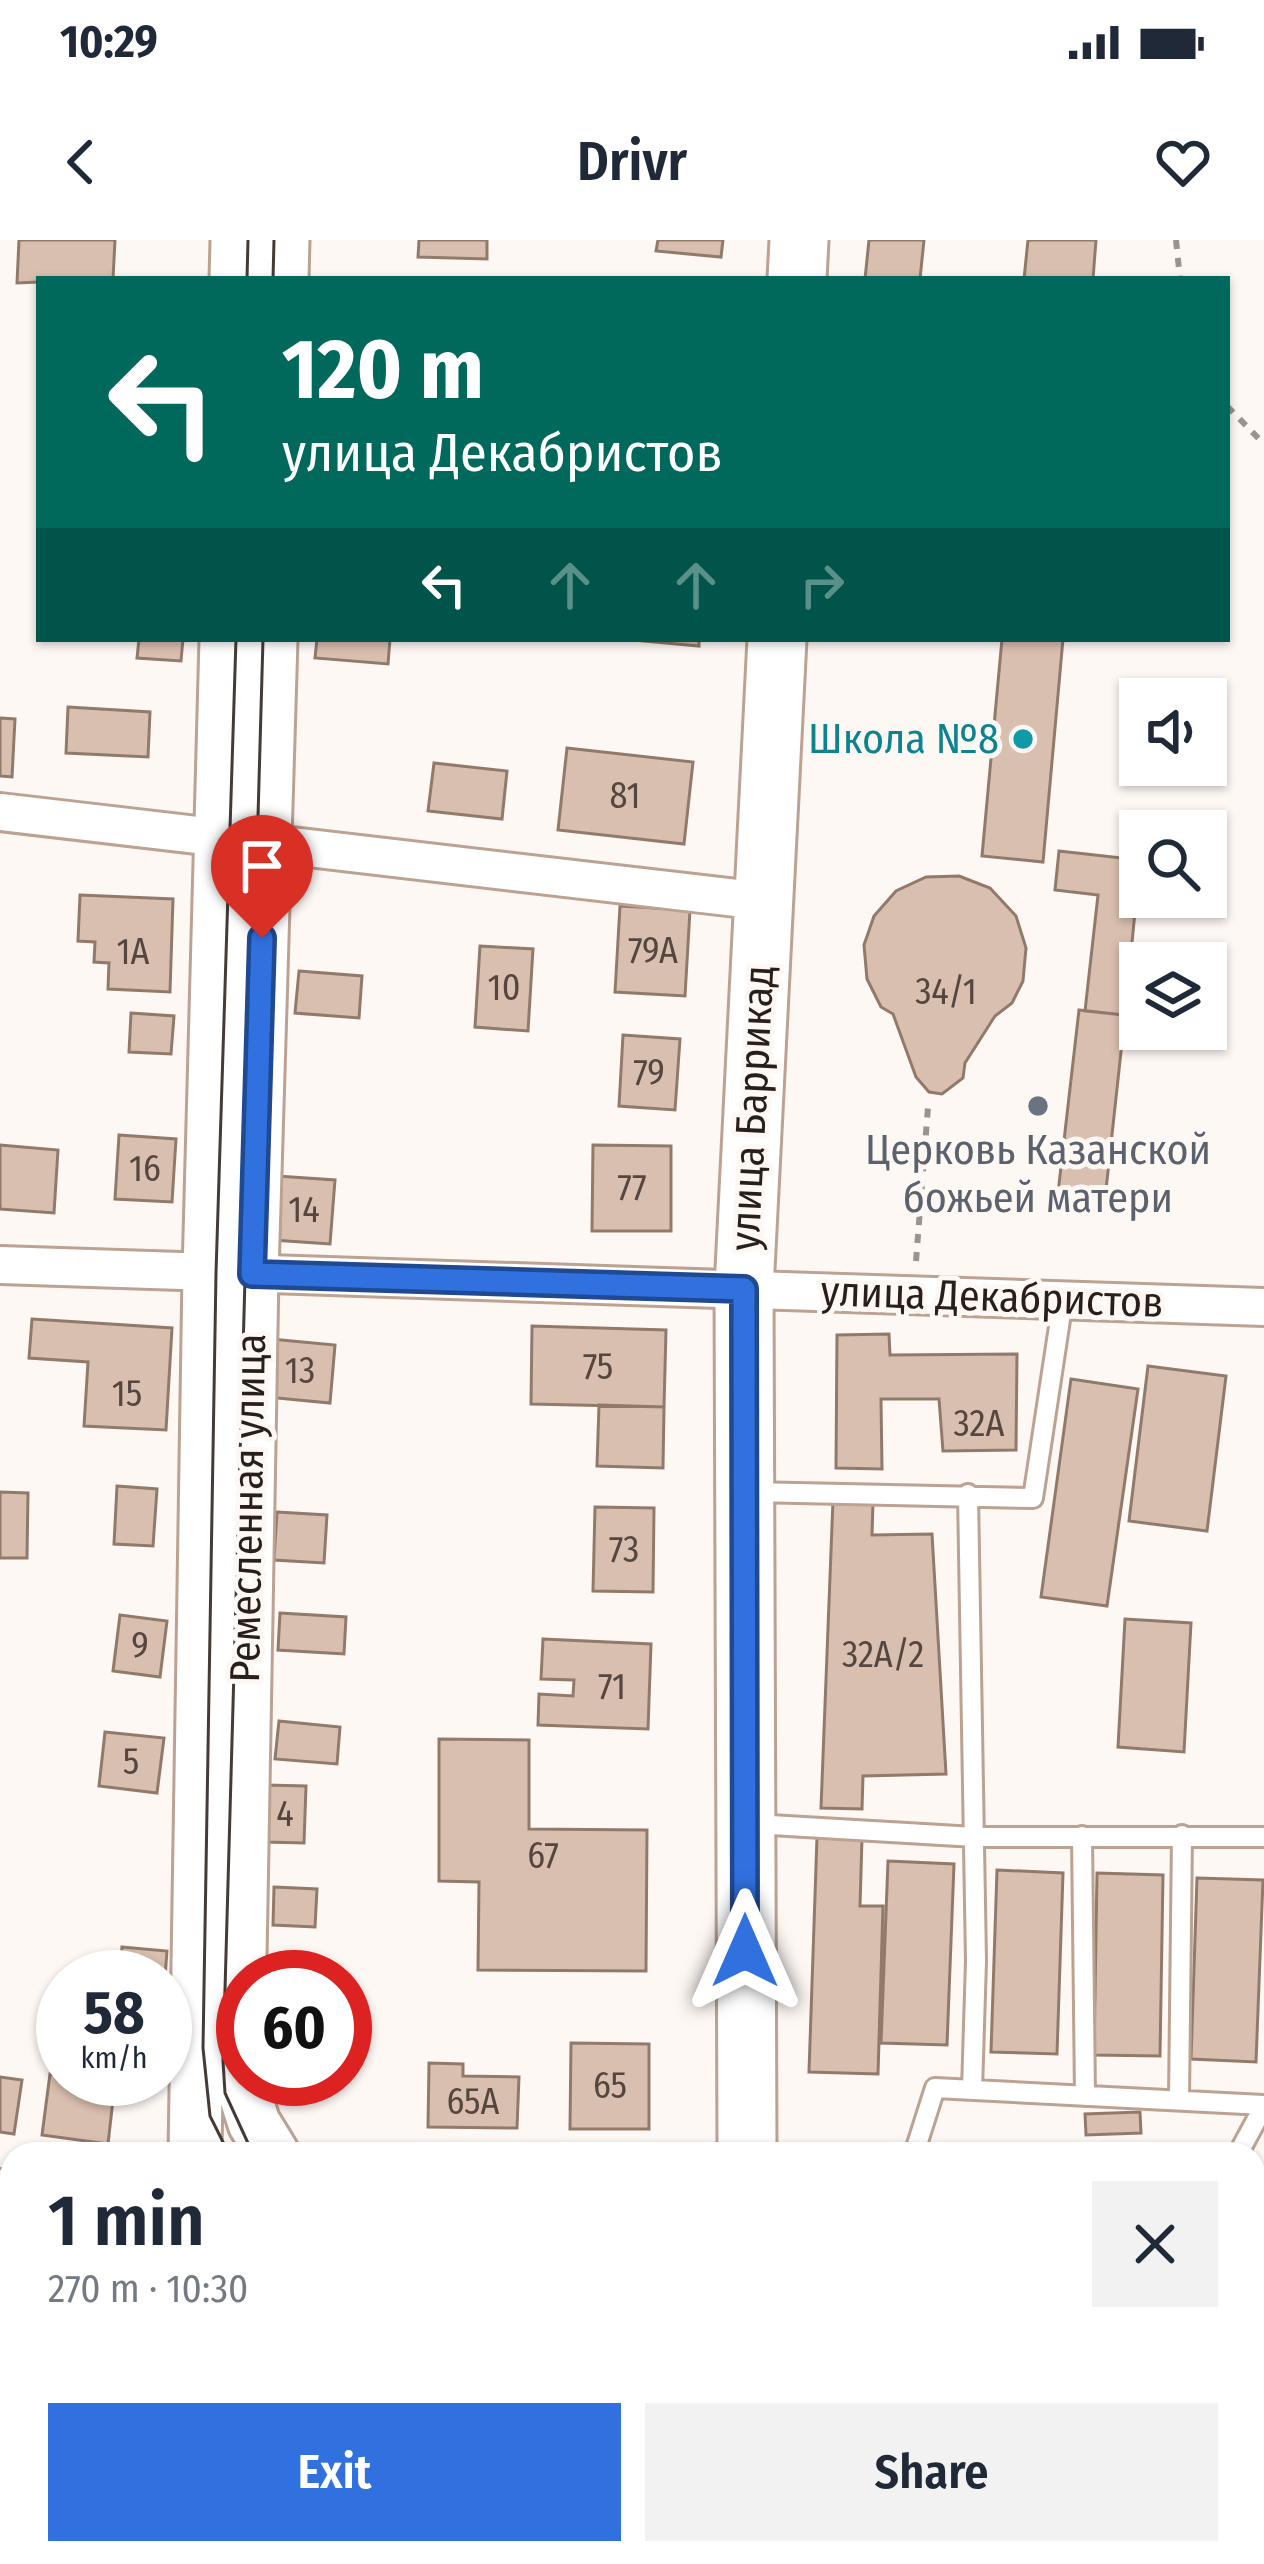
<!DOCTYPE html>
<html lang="en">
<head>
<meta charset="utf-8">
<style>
  :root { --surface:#fff; --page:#f2f2f3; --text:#1f2937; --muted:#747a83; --accent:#3071df }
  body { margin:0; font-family:"Fira Sans Condensed",sans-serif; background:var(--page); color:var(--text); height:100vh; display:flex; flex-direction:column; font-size:45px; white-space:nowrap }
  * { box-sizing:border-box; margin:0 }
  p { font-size:39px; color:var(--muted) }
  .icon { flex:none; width:66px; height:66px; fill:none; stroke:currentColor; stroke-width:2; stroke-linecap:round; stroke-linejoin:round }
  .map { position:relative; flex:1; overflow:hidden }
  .drawer { position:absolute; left:0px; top:1902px; width:1266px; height:423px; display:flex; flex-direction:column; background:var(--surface); border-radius:36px 36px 0 0; box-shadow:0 3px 9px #0004 }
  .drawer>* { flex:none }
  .guide { position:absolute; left:36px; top:36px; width:1194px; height:366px; border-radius:0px; box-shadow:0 3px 9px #0004; background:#00695c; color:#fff; overflow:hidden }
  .controls { position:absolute; left:1119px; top:438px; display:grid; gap:24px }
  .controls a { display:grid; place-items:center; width:108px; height:108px; border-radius:0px; background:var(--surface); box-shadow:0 3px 9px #0004; font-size:60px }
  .speed { position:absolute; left:36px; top:1710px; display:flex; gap:24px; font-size:60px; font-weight:700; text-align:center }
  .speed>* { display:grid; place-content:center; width:156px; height:156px; border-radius:50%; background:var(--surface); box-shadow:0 3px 9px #0004; line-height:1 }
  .speed small { font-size:30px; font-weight:400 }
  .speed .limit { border:18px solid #d22; background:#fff; color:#111 }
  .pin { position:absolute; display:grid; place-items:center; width:102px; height:102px; color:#fff; margin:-123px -51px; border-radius:50% 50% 50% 0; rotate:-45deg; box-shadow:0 0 12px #0007 }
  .pin .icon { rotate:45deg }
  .me { position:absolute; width:132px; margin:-66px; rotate:0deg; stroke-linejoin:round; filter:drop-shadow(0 0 9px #0008) }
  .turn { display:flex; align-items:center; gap:42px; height:252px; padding:0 48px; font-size:54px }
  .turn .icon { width:156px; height:156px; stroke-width:2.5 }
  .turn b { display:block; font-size:84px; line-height:102px }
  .lanes { display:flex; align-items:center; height:114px; padding:0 48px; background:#0003; justify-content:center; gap:60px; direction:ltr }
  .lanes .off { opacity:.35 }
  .round { display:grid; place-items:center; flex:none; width:126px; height:126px; border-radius:0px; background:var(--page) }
  .summary { display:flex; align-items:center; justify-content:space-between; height:204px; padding:0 48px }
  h1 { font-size:72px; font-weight:600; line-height:90px }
  .button { display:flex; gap:24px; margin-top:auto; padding:24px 48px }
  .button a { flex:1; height:138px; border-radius:0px; background:var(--accent); color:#fff; font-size:48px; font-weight:600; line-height:138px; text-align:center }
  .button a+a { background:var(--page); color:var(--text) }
  .status { display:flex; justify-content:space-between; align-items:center; height:84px; padding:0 60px; background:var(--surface); direction:ltr }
  .status svg { height:33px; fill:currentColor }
  header { display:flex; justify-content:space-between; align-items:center; height:156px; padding:0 48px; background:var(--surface); font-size:54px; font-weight:600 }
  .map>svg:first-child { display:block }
</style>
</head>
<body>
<div class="status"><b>10:29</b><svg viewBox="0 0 49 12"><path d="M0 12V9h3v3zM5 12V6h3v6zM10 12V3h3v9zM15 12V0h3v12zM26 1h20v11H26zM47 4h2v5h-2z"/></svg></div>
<header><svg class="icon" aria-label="back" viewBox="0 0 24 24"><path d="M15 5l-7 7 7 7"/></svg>Drivr<svg class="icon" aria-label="heart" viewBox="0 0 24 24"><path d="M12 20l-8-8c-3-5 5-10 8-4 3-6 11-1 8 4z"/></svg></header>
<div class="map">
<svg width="1264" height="2324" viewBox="0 0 1264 2324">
  <rect width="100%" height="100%" fill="#fef8f5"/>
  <path fill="#d9bfaf" stroke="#927a6b" stroke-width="3" d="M19,0H115L113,39L17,43Z
    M419,0H487V19L418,17Z
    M658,0H723L721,17L656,11Z
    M869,0H924L920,39H865Z
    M1028,0H1096L1093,39H1024Z
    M139,399H183L181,421L137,418Z
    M317,399H390L388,424L315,418Z
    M622,399H699V406Z
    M1002,399H1063L1043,622L982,616Z
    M68,467L150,472L148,517L66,513Z
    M0,478L15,479L12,537L0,536Z
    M567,508L693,522L684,604L558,590Z
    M434,523L507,531L502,579L428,571Z
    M1059,611L1140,620L1125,775L1085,771L1098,655L1055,650Z
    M959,636L990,648L1016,676L1026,708L1023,741L1012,763L995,776L965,823L963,838L942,854L929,852L916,837L893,774L881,767L867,739L864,705L874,676L896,651L926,637Z
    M80,655L173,659L170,752L108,749L109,723L94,722L95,702L78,701Z
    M620,666L690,670L685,756L615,752Z
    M480,706L533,709L528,791L475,787Z
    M299,731L362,736L359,778L295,773Z
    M1079,770L1125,775L1105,959L1058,953Z
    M131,773L174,776L171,814L129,812Z
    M623,795L680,799L675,870L619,866Z
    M119,895L176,899L172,962L115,959Z
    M0,905L58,910L54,973L0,969Z
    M593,905L671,906V991H592Z
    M277,936L335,940L330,1004L273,1000Z
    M32,1079L172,1088L166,1190L84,1186L88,1122L29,1118Z
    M532,1086L666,1090L664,1167L531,1164Z
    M889,1094L890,1115L1017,1114L1016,1210L943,1211L939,1159H881L882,1229L836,1228L837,1095Z
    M271,1099L335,1105L330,1163L266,1157Z
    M1148,1126L1226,1136L1207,1291L1129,1281Z
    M1071,1139L1138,1149L1107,1366L1041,1357Z
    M599,1165L664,1167L663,1228L597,1226Z
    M117,1246L157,1249L153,1306L114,1304Z
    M0,1252L28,1253L27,1318H0Z
    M833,1260L873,1262L872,1295L932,1294L946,1534L863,1536L862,1569L821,1568Z
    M595,1267L654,1268L653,1352L593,1351Z
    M277,1272L327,1275L324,1323L274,1320Z
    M280,1373L346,1377L344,1414L278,1410Z
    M120,1375L167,1381L160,1437L113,1431Z
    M1125,1379L1191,1383L1184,1512L1118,1507Z
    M543,1399L651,1404L648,1489L538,1485L539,1454L573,1456L574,1440L541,1439Z
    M279,1481L340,1487L337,1524L275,1519Z
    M105,1492L164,1498L157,1553L99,1546Z
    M439,1499L529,1500V1589L647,1590L646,1731L478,1730L479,1642L439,1641Z
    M266,1545L306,1546L304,1603L265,1602Z
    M817,1597L862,1598L860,1666H883L878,1834L809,1832Z
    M888,1621L954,1624L947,1805L881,1803Z
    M997,1630L1063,1633L1057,1814L991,1812Z
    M1097,1633L1163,1635L1160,1816L1094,1815Z
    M1197,1638L1263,1640L1256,1822L1191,1819Z
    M274,1647L317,1649L315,1687L273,1685Z
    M122,1707L167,1711L165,1737H119Z
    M571,1803L649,1804V1889H570Z
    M429,1823L463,1824V1836L519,1837L517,1888L428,1887Z
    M50,1834L115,1842L108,1904L42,1895Z
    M0,1837L22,1840L14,1894L0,1892Z
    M1140,1872L1141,1893L1086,1895L1085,1874Z
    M0,2057L12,2058V2313H44V2324H0Z"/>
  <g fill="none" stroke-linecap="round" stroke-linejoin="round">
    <defs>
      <path id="lane" d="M751,1252L1033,1258L1063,1060
        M968,1254L976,1721L972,1850
        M755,1584L975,1597H1264
        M1082,1596L1085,1856
        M1179,1860L1182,1595
        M914,1914L935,1848L1264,1865
        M1238,1914L1264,1866"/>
      <path id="street" d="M0,572L762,661
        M0,1025L1264,1067
        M0,1948H12"/>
      <path id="secondary" d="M236,39L237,0
        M282,39L283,0
        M271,399L252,1033L238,1833L254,1883L273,1914
        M195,1914L209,1033L226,399
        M1254,2031L1264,2037
        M1254,2137L1264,2142"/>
      <path id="primary" d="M797,39L799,0
        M747,1914L744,1049L777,399
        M756,2313V2324"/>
    </defs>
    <use href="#lane" stroke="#bba292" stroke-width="24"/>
    <use href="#street" stroke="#bba292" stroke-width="42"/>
    <use href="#secondary" stroke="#bba292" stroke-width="57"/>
    <use href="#primary" stroke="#bba292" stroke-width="63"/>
    <path stroke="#9b938f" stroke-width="6" stroke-dasharray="9 9" stroke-linecap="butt" d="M1176,0L1180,39
      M1227,166L1264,204
      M916,1021L928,867
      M0,1995H12"/>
    <use href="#lane" stroke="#fff" stroke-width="18"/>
    <use href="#street" stroke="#fff" stroke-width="36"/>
    <use href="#secondary" stroke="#fff" stroke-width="51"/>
    <use href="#primary" stroke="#fff" stroke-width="57"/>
    <path stroke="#443b36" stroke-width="3" d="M247,39L248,0
      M273,39L274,0
      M229,1914L210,1876L203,1808L216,1033L236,399
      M253,1914L225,1853L223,1821L263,399
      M1254,2072L1264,2077
      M1254,2098L1264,2104"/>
  </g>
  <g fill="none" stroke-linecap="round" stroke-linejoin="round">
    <defs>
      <path id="route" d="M262,698L252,1034L744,1049L745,1711"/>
    </defs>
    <use href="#route" stroke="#1f4991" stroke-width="30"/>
    <use href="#route" stroke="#3071df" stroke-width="21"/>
  </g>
  <circle fill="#0f9aa8" stroke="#fef8f5" stroke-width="4.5" cx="1023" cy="499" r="12"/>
  <circle fill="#6b7280" stroke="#fef8f5" stroke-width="4.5" cx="1038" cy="866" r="12"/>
  <g text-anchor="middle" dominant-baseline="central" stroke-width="10" stroke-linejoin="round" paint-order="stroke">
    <g font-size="36" fill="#55473f">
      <text x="625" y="556">81</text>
      <text x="653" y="711">79А</text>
      <text x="133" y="712">1А</text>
      <text x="504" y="748">10</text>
      <text x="946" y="752">34/1</text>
      <text x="649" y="833">79</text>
      <text x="145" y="929">16</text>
      <text x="632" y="948">77</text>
      <text x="304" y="970">14</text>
      <text x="598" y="1127">75</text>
      <text x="300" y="1131">13</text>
      <text x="127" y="1154">15</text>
      <text x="979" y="1184">32А</text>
      <text x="624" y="1310">73</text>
      <text x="140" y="1406">9</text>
      <text x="883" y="1415">32А/2</text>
      <text x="612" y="1447">71</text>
      <text x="131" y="1522">5</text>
      <text x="285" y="1574">4</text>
      <text x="543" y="1616">67</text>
      <text x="610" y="1846">65</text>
      <text x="473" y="1862">65А</text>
    </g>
    <g font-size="42" fill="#0d838f" stroke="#fef8f5" text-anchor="end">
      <text x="999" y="499">Школа №8</text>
    </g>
    <g font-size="42" fill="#291f1a" stroke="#fef8f5">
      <text transform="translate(752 868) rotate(-87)">улица Баррикад</text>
      <text transform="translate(992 1057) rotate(2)">улица Декабристов</text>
      <text transform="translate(248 1268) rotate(-89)">Ремесленная улица</text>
    </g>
    <g font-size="42" fill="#5b616d" stroke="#fef8f5">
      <text x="1038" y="910">Церковь Казанской<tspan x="1038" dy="48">божьей матери</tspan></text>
    </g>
  </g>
</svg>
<div class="controls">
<a><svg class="icon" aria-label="sound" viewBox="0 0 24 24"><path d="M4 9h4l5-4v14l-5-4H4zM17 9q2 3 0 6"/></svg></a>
<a><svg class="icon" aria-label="search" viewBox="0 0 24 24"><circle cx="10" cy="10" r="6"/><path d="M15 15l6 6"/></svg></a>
<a><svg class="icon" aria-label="layers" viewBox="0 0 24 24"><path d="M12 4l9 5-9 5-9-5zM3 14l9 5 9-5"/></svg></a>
</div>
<div class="speed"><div>58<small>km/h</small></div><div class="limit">60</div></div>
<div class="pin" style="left:262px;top:698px;background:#d93025"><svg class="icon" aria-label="arrive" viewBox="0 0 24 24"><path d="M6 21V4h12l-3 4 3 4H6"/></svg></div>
<svg class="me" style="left:745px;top:1711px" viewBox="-20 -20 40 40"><path d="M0-17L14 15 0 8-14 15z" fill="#3071df" stroke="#fff" stroke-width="4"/></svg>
<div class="guide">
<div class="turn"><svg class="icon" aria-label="left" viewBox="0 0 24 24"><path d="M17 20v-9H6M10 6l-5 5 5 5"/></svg><div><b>120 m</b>улица Декабристов</div></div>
<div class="lanes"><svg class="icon" aria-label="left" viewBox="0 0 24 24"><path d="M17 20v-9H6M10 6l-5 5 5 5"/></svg><svg class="icon off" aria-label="ahead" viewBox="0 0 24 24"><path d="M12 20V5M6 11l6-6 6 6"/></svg><svg class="icon off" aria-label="ahead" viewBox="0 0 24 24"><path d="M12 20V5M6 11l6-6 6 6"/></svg><svg class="icon off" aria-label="right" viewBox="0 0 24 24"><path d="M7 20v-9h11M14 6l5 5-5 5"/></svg></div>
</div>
<section class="drawer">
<div class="summary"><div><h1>1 min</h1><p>270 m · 10:30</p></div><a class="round"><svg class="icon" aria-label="close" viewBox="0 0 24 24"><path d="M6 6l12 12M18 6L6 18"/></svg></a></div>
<div class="button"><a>Exit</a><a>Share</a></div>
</section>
</div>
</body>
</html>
